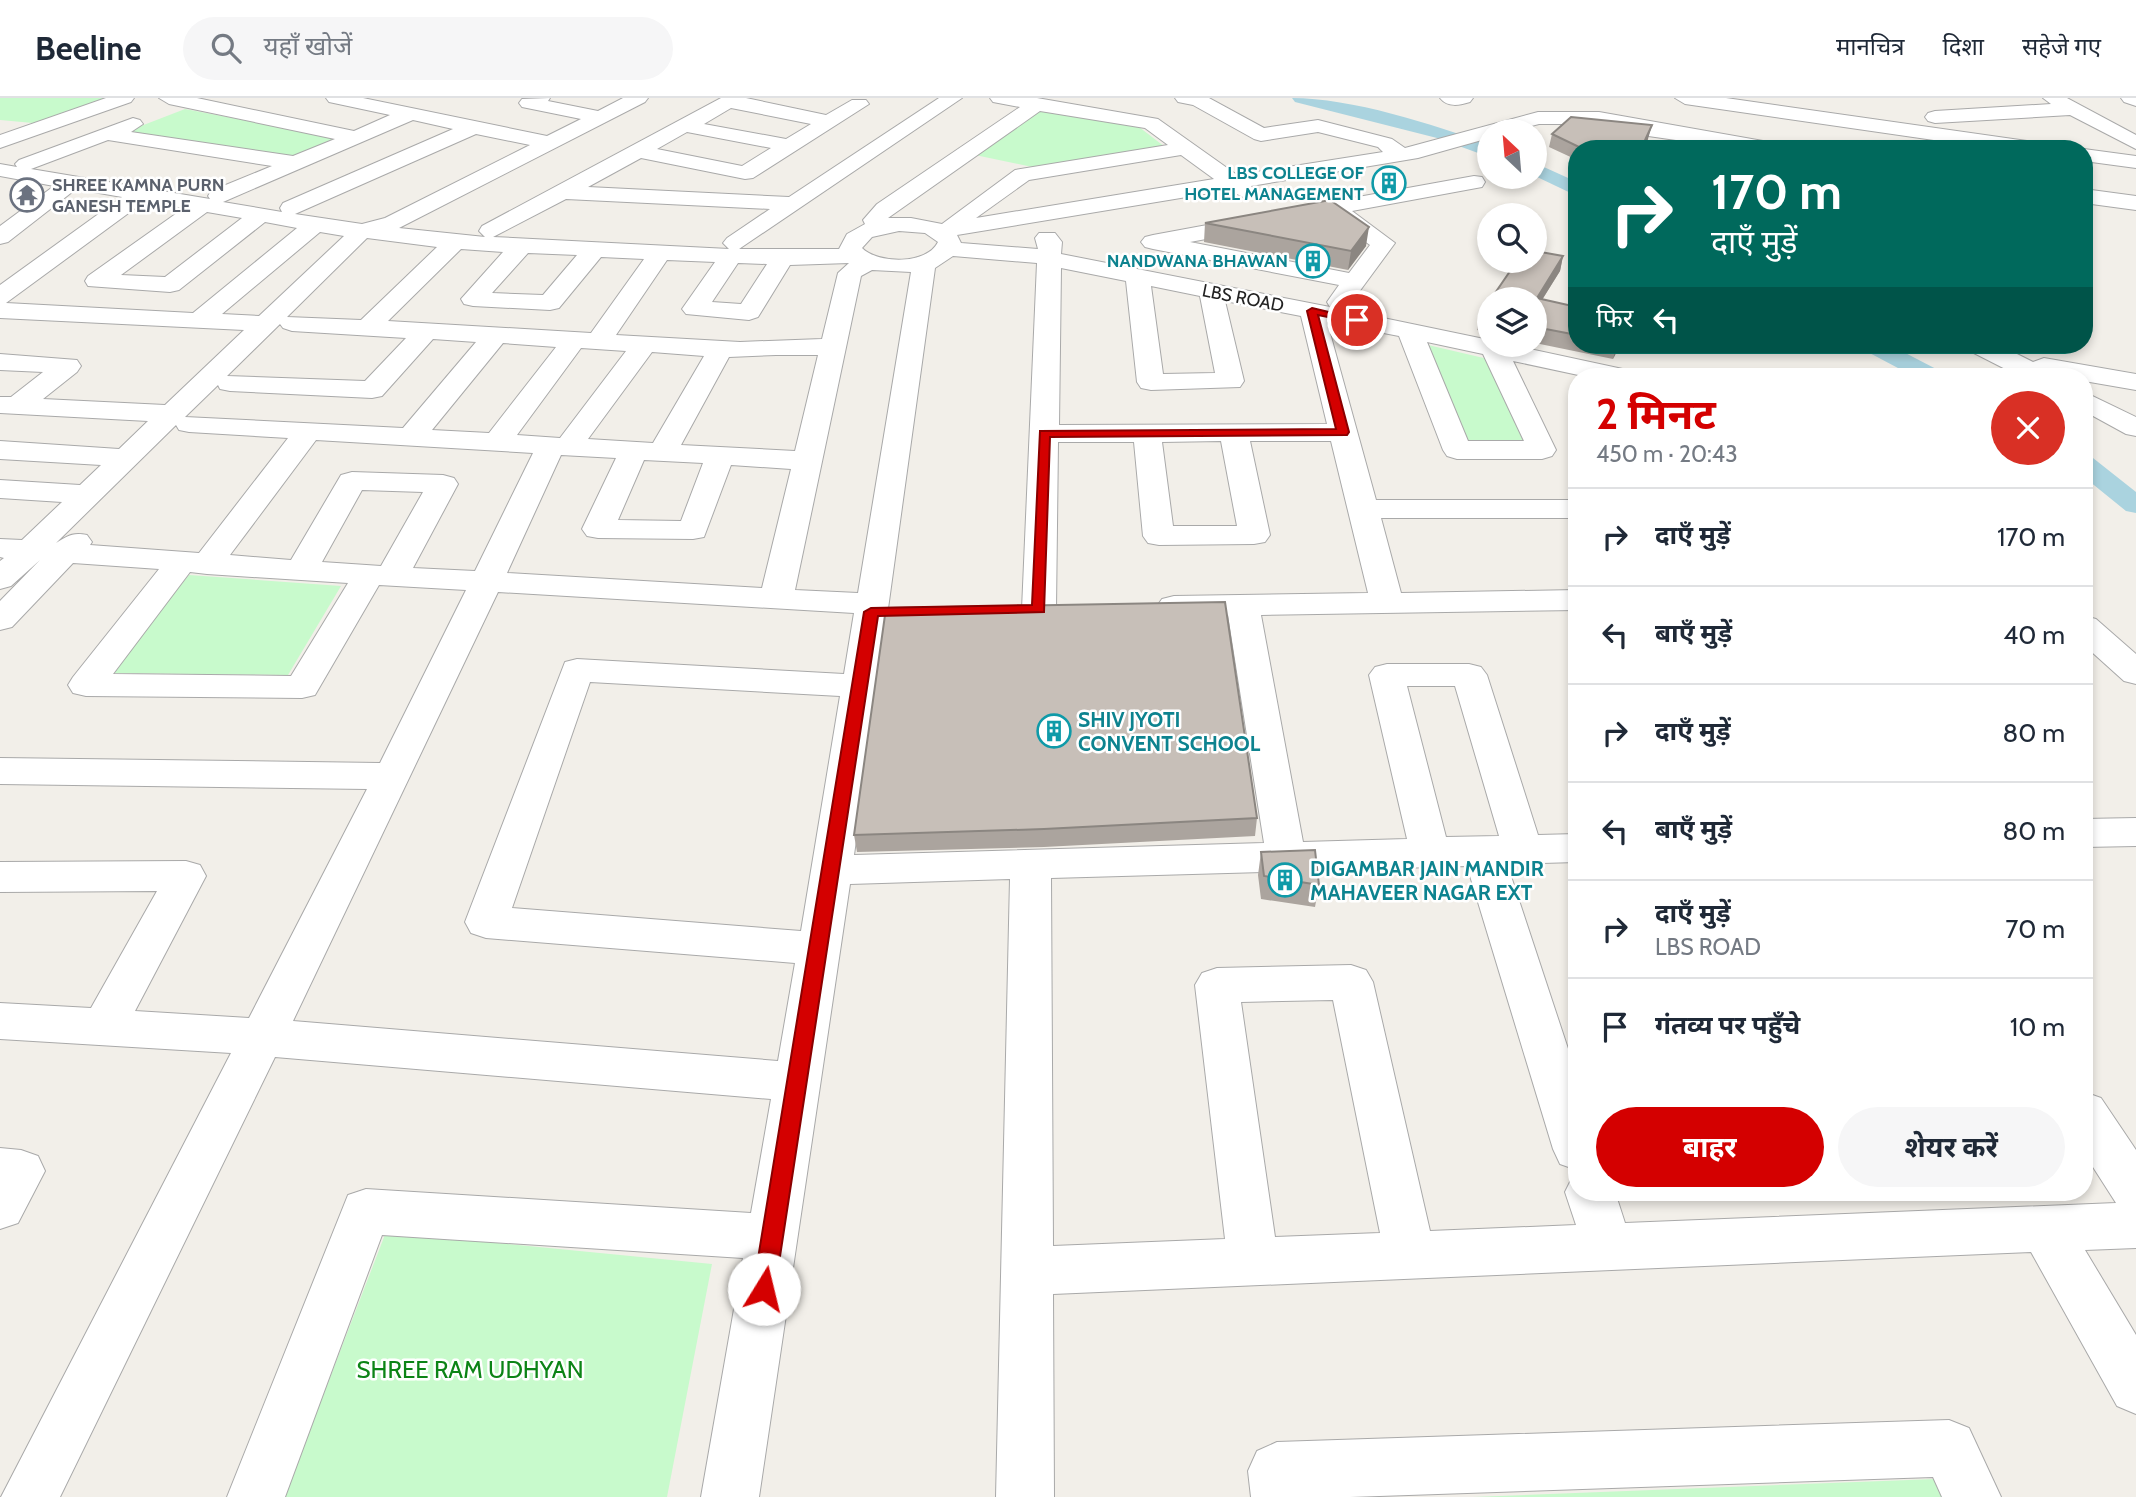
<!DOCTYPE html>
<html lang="hi">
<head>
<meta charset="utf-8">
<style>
  :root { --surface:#fff; --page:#f6f6f7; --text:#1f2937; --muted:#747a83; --line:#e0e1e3; --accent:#d40000 }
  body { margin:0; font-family:Cabin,"Noto Sans Devanagari",sans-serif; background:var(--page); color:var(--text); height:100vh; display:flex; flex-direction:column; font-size:26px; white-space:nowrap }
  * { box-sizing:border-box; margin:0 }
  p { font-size:23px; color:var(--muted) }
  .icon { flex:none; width:38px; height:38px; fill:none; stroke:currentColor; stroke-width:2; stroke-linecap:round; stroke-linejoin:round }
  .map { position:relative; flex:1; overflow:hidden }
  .panel { position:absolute; left:1568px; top:270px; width:525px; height:833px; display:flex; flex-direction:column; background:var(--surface); border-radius:28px; box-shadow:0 4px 10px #0003 }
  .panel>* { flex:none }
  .top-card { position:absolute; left:1568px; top:42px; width:525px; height:214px; border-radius:28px; box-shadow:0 4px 10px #0003; background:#00695c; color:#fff; overflow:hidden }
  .needle { width:46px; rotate:334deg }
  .buttons { position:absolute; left:1477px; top:21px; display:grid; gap:14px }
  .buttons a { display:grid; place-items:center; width:70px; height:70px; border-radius:50%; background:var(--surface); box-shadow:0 4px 10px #0003; font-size:35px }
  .pin { position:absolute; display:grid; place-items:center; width:60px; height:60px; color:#fff; margin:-30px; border:4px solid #fff; border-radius:50%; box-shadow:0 2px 7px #0007 }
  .me { position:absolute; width:77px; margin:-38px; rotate:9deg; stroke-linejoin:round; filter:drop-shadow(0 0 5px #0008) }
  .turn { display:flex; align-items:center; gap:24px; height:147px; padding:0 28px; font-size:32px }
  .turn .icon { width:91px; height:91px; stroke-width:2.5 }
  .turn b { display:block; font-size:49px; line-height:60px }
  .then { display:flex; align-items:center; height:66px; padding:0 28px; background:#0003; gap:14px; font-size:26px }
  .round { display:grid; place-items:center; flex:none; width:74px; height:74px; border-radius:37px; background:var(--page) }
  .head { display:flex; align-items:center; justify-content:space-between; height:119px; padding:0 28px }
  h1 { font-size:42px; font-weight:700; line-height:52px; color:var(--accent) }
  .action { display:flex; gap:14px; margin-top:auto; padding:14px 28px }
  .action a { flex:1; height:80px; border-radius:42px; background:var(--accent); color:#fff; font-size:28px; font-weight:700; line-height:80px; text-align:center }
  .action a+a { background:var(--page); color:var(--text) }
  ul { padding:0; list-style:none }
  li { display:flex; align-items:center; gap:21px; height:98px; padding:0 28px; border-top:2px solid var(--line) }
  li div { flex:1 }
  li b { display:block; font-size:26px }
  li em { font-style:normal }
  header { display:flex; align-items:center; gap:42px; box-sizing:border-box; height:98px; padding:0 35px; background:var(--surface); border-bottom:2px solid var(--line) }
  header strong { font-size:33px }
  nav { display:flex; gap:38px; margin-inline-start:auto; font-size:24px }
  .search { width:490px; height:63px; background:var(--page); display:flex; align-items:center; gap:18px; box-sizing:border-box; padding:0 24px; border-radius:38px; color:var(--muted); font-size:26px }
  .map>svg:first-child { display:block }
</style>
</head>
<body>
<header>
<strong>Beeline</strong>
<div class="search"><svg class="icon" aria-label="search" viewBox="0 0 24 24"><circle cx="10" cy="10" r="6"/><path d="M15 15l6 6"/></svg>यहाँ खोजें</div>
<nav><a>मानचित्र</a><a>दिशा</a><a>सहेजे गए</a></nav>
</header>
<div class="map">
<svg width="2136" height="1399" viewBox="0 0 2136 1399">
  <rect width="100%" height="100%" fill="#f2efe9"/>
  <path fill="#c8facc" d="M0,0H117L44,26L0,22Z
    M185,11L338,40L296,60L128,33Z
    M1041,12L1139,29L1165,49L1037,70L975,57Z
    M1428,247L1488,261L1525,345H1467Z
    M189,477L341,488L288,577L110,575Z
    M386,1134L712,1166L667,1399H284Z
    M1935,1381L1943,1399H1473Z"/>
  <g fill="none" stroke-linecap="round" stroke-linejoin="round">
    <path fill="#aad3df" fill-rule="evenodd" d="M1292,0C1351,0 1433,26 1489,47V59L1437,40L1295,4Z
      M1535,65L1577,84V98L1535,78Z
      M1860,247H1890L1940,273L1943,278H1913L1864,252Z
      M2084,358L2093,360L2136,394V415L2126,413L2084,379Z"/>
    <defs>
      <path id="minor" d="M106,0H134L131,4L0,50V37Z
        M159,0H197L354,33L390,17L329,4L326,0H363L547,38L581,21L522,9L519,5L522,1L550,0L548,3L598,13L623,0H648L645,4L399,130L485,139L479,133L482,128L721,0H746L826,17L852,2H866L869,6L753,80L745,81L641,60L588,89L789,99L939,0H962L739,151H839L847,136L865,126L863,122L877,106L1020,9L993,4L990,0H1037L1158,21L1237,77L1383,54L1378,49L1318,34L1261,43L1254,41L1193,7L1178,4L1175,0H1209L1264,30L1318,22L1392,41L1405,50L1538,14H1599L1785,47L1788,51H1738L1600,31L1598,26H1539L1513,33H1489V40L1418,60L1251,88L1254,92L1251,97L1243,99L1229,92L957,137L961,145L1038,151L1035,140L1039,135H1055L1062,144L1061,156L1330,209L1327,204L1339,187L1153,151L1145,149L1141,144L1145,139L1153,137L1316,107L1318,101L1326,99L1336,103L1474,78L1482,79L1485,84L1482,89L1352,113L1395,145L1348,209L1340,211L1489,242V247H1511L1618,270L1627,272L1631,278H1583L1513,263L1556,352L1552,358L1542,361H1457L1447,358L1443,352L1399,238L1327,224L1376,402H1577V420H1381L1401,495L1577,492V512L1261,517L1303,744L1407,741L1369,577L1375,569L1387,566H1469L1481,569L1487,577L1538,737L1577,736V764L1507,766L1577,978V1072L1560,1066L1553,1051L1467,768L1051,780L1053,1148L1225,1141L1195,887L1202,875L1217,870L1351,867L1366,872L1373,884L1430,1133L1576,1127L1565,1094L1573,1078L1577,1077V1094H1615L1625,1125L2116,1105L2084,1055V994L2101,1000L2136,1052V1150L2085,1152L2136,1237V1316L2117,1308L2031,1154L1053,1196L1054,1399H996L1010,781L850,786L759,1399H701L743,1160L382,1137L285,1399H227L348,1097L366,1091L751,1115L771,1001L275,959L60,1399H1L231,955L0,941V905L91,910L157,793L0,794V764L186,763L200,767L206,778L135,913L249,920L367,691L0,686V660L380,665L466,492L379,487L315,597L302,600L86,598L73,595L68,587L73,579L159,471L73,465L12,529L0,532V503L40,462L11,488L0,491V463L4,460L0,459V441L22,442L62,404L0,400V382L80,387L101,367L0,361V343L119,351L148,323L0,315V299H11L43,274L0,272V256L77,262L81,268L77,274L43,301L165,307L244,232L0,220V187L122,99L76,91L8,144L0,146V128L54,88L0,78V66L17,69L15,66L19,62L133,20L140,22L143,26L131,34L293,58L335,41L169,6ZM731,10L811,26L786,41L704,26ZM1040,13L1145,30L1168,47L1015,72L942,126L911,120H888ZM413,22L453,31L283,105L280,110L282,114L223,104ZM687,34L771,50L742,68L657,51ZM476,36L530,47L385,120L362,126L295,116ZM108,42L272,68L211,93L208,98L210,101L31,71ZM1181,57L1214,81L976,120L1029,82ZM566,101L770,111L727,140L723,145L729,151L493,139ZM145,103L184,110L88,178L85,183L88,188L170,194L179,192L265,124L297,130L193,215L6,205ZM207,114L242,120L165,179L121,177ZM1329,118L1370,147L1349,175L1190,144ZM899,133L925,135L938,144C927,167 878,166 862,150L872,139ZM320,134L344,138L259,218L222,216ZM367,140L437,149L361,222L287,219ZM461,151L503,154L461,201L464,206L473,208L550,212L559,210L601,159L644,161L591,235L388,223ZM528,155L577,157L543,197L492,195ZM953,158L1037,165L1022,511L1027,518L1039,521L1051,518L1056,511L1058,344H1134L1143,438L1148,445L1159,447L1254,446L1265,444L1270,437L1250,343H1331L1368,495L1174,498L1162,501L1157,508L1162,515L1174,518L1228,517L1264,745L854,757L935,170ZM667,162L715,164L682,211L686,216L749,222L758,219L790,167L849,165L838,175L822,241L740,244L616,237ZM738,165L767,166L741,206L712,204ZM1061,170L1126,183L1137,284L1141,290L1151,292L1240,289L1244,283L1225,203L1301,218L1327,326L1059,327ZM872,172L911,174L858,495L795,492L861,178ZM1151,188L1200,198L1215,275L1163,276ZM280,226L283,230L292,233L406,240L365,283L227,278ZM433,241L476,244L403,330L185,319L218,287L220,291L230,293L372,300L382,298ZM1427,244L1483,256L1524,343H1468ZM503,245L556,249L489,335L432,332ZM581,250L626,253L560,340L517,337ZM652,254L704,258L653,345L588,341ZM776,257H818L795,353L681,347L729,259ZM176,327L179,332L189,334L288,340L199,455L90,447L92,444L87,437C72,434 68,438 56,445ZM316,342L533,355L475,473L413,470L458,386L454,380L443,377L352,374L341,377L291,462L230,457ZM1221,343L1237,428H1173L1162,344ZM561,357L616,360L582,431L587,438L598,440L693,441L704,439L731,367L791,371L762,490L507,475ZM644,362L703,365L681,423L618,422ZM362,392L423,394L381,468L322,464ZM190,474L207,476L348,485L291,578L113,576ZM498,494L854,515L844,576L577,561L565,564L465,824L471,835L486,840L795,865L778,963L293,923ZM590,584L840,598L801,833L512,810ZM1407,588H1455L1499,738L1446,739ZM1333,902L1380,1135L1275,1139L1241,904Z
        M1440,0H1473L1470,4C1460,7 1448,10 1440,0Z
        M1675,0H1726L2041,45L2048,47L2051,51H1996L1685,6Z
        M2043,0H2067L2136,37V51L2070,17L1935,25L1928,23L1925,19L1928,15L1935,13L2051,6Z
        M2121,0H2136V8L2124,4Z
        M2084,51L2136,58V70L2084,63Z
        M2084,91L2136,98V112L2084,105Z
        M1966,247H1999L2033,264L2044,260L2136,276V292L2084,283V278H2019L1970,253Z
        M2084,294L2136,319V338L2126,336L2084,313Z
        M2084,518L2096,521L2136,556V586L2124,583L2084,547Z
        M2136,720V748L2084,749V721Z
        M0,1050L21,1052L38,1058L45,1073L18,1125L0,1131Z
        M1949,1322L1969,1330L2001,1399H1942L1933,1379L1350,1399H1251L1248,1373L1257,1353L1277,1344Z"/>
    </defs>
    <use href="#minor" stroke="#a9a9a9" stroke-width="2"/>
    <use href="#minor" fill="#fff" fill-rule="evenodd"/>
  </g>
  <path fill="#aba49e" d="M1552,36L1648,41L1644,51H1577V62L1549,49Z
    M1205,125L1366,148L1348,172L1204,144Z
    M1563,158L1560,173L1542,202L1577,209V247H1620L1613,261L1535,245V201Z
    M1489,204V235L1477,232L1480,217Z
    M1257,720L1255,738L1044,749L857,754L854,737Z
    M1261,754L1319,787L1315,809L1261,801L1258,777Z"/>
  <path fill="#8b8681" d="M1652,27L1648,41L1644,51H1641Z
    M1369,129L1366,148L1348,172L1351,153Z
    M1563,158L1560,173L1535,213L1537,200Z
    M1617,247H1620L1613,261Z"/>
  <path fill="#c7bfb8" stroke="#8b8681" stroke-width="2" d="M1571,19L1652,27L1641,51H1588L1579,49L1552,36Z
    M1330,102L1369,129L1351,153L1205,125Z
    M1535,153L1563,158L1537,200L1577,209V237L1535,229V201H1491L1517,163H1535Z
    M1489,204V219L1480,217Z
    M1225,504L1257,720L1044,731L854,737L886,510Z
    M1315,752L1319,787L1264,778L1261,754Z"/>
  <path fill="#d40000" stroke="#8a0000" stroke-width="2" d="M1312,210L1362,222L1357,225L1318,217L1349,334L1347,337L1050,339L1044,514L878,518L775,1191L772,1198L764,1201L756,1198L753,1191L864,514L871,510L1032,507L1040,333L1336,331L1307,213Z"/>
  <defs>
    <symbol id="building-ring" viewBox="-11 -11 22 22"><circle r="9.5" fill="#fff" stroke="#0f9aa8" stroke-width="1.5"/><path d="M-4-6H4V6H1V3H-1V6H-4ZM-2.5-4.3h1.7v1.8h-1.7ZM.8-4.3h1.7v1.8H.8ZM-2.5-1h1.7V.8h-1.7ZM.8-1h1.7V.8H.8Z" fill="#0f9aa8"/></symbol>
    <symbol id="temple-ring" viewBox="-11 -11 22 22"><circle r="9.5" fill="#fff" stroke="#6b7280" stroke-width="1.5"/><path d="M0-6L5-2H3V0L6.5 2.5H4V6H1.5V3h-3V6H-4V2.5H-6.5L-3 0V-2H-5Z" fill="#6b7280"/></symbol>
  </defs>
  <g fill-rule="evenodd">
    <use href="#building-ring" x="1370" y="66" width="38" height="38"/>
    <use href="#temple-ring" x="8" y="78" width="38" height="38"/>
    <use href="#building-ring" x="1294" y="144" width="38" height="38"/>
    <use href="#building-ring" x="1035" y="614" width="38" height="38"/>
    <use href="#building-ring" x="1266" y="763" width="38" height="38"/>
  </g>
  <g text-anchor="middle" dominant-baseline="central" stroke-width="5" stroke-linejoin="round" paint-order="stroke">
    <g font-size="18" font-weight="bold" fill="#0d838f" stroke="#fff" text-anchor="end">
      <text x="1364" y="75">LBS COLLEGE OF<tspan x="1364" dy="21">HOTEL MANAGEMENT</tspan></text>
      <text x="1288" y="163">NANDWANA BHAWAN</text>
    </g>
    <g font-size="18" font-weight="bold" fill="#5b616d" stroke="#fff" text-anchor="start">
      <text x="52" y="87">SHREE KAMNA PURN<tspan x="52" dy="21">GANESH TEMPLE</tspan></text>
    </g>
    <g font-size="18" fill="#222" stroke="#fff">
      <text transform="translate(1243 200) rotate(11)">LBS ROAD</text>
    </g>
    <g font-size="21" font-weight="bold" fill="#0d838f" stroke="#fff" text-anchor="start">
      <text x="1078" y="621">SHIV JYOTI<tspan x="1078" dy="24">CONVENT SCHOOL</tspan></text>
      <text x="1310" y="770">DIGAMBAR JAIN MANDIR<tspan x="1310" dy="24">MAHAVEER NAGAR EXT</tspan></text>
    </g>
    <g font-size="24" fill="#0c8416" stroke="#fff">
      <text x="470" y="1271">SHREE RAM UDHYAN</text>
    </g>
  </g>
</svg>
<div class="buttons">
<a><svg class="needle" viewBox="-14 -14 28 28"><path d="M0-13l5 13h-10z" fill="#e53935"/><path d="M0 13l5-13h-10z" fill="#747a83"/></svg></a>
<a><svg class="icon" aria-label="search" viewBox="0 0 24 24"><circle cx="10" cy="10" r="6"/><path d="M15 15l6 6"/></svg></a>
<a><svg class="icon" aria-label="layers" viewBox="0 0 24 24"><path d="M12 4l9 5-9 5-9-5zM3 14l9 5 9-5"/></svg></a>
</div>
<div class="pin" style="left:1357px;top:222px;background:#d93025"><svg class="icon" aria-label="arrive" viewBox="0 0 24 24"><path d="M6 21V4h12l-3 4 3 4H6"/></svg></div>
<svg class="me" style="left:764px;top:1191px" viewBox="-20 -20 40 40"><circle r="19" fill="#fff"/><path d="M0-13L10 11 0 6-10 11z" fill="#d40000"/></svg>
<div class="top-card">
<div class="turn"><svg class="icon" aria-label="right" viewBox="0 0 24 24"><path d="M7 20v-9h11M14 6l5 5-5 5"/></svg><div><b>170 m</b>दाएँ मुड़ें</div></div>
<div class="then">फिर<svg class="icon" aria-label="left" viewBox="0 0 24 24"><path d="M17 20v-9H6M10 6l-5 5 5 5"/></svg></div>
</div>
<section class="panel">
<div class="head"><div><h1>2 मिनट</h1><p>450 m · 20:43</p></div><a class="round" style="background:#d93025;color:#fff"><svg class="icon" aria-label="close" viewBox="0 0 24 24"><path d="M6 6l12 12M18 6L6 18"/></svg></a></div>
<ul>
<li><svg class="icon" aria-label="right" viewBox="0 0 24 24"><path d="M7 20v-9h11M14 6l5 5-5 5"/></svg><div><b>दाएँ मुड़ें</b></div><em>170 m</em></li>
<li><svg class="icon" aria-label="left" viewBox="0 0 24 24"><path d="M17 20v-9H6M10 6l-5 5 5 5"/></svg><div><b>बाएँ मुड़ें</b></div><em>40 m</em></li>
<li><svg class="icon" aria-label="right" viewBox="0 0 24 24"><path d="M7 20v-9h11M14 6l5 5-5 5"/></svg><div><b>दाएँ मुड़ें</b></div><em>80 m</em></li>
<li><svg class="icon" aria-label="left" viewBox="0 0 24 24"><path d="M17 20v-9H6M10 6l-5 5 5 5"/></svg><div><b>बाएँ मुड़ें</b></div><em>80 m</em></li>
<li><svg class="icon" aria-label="right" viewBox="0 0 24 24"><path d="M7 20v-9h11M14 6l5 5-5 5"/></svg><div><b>दाएँ मुड़ें</b><p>LBS ROAD</p></div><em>70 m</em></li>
<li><svg class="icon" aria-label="arrive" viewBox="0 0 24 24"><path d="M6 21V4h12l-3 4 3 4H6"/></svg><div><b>गंतव्य पर पहुँचे</b></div><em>10 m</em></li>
</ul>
<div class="action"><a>बाहर</a><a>शेयर करें</a></div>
</section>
</div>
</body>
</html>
